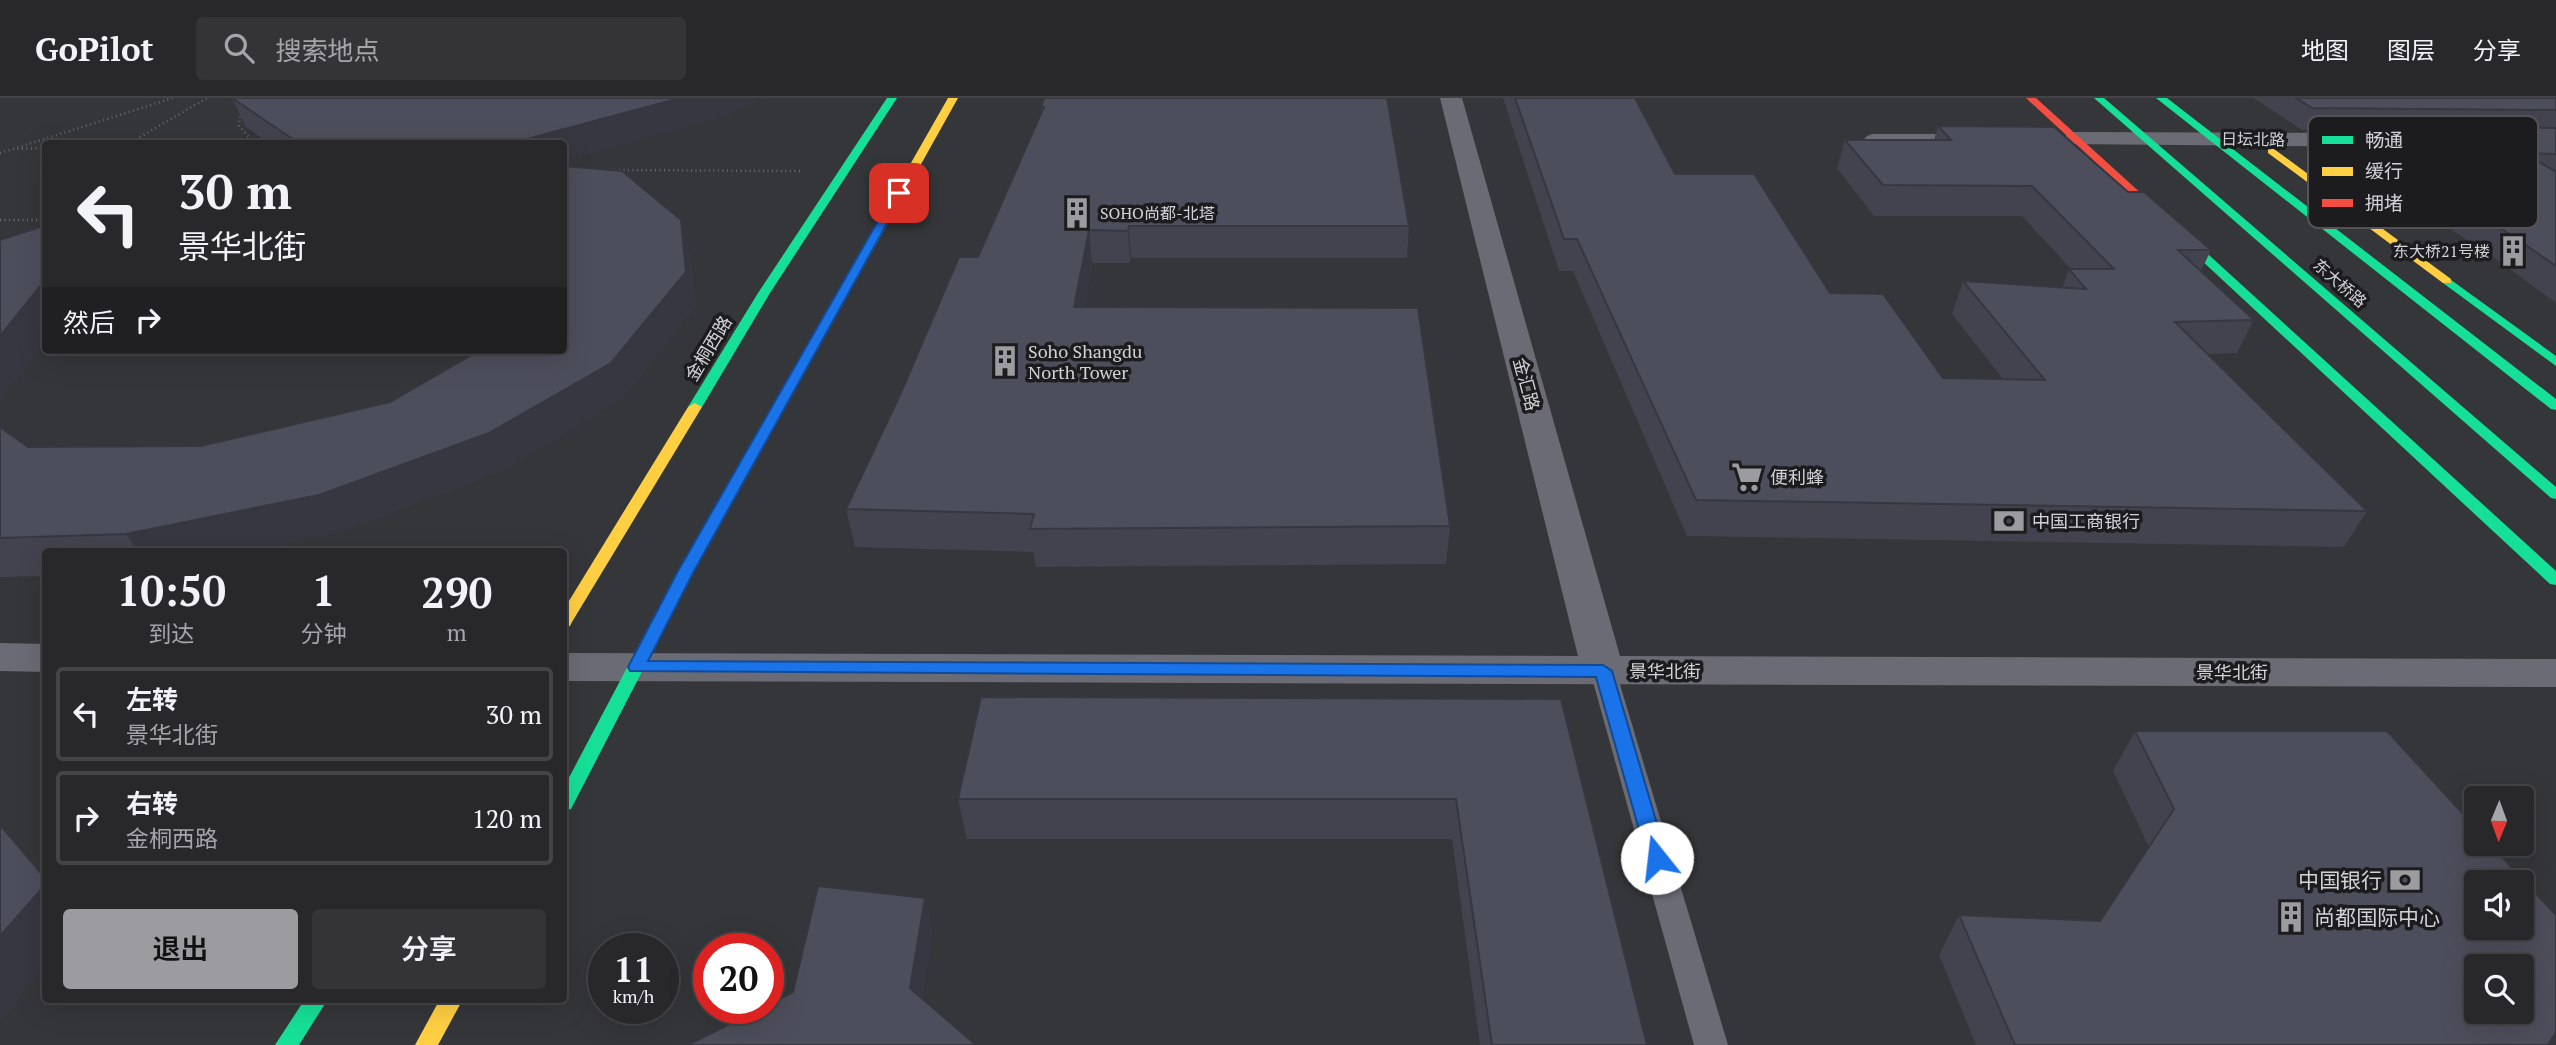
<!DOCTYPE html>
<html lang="zh">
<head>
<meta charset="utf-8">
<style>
  :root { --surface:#28282b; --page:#343437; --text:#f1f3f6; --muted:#a5a6a9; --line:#444447; --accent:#9c9ca0 }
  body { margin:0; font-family:"PT Serif","Noto Sans SC",serif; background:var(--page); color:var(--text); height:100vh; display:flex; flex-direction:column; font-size:26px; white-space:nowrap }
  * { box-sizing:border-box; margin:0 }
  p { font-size:23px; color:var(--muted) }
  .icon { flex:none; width:38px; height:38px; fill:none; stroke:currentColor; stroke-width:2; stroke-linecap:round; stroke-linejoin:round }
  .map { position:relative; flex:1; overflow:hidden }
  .side { position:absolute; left:42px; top:450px; width:525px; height:455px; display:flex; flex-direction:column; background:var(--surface); border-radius:7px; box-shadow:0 7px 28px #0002,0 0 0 2px var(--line) }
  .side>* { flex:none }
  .banner { position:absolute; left:42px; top:42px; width:525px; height:214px; border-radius:7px; box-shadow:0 7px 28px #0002,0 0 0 2px var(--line); background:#28282b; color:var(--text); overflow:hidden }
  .needle { width:46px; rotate:181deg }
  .controls { position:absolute; left:2464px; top:688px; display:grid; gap:14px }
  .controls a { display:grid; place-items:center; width:70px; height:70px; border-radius:7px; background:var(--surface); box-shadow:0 7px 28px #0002,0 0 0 2px var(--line); font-size:35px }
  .speed { position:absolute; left:588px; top:835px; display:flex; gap:14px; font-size:35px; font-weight:700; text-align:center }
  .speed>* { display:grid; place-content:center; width:91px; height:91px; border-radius:50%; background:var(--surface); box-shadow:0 7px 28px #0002,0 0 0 2px var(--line); line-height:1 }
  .speed small { font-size:18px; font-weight:400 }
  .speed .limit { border:10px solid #d22; background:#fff; color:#111 }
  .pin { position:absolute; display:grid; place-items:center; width:60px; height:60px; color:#fff; margin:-30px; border-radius:14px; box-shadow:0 4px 10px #0006 }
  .me { position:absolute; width:77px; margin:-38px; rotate:344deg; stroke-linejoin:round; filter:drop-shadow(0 0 5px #0008) }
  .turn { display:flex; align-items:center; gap:24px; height:147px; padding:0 21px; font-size:32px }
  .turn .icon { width:91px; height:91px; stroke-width:2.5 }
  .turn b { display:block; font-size:49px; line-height:60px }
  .then { display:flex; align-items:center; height:66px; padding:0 21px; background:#0003; gap:14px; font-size:26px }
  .eta { display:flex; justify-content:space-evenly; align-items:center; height:119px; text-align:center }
  .eta b { font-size:42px; font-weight:600; line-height:49px }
  .action { display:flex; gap:14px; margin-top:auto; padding:14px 21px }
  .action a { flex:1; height:80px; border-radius:7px; background:var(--accent); color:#111; font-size:28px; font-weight:600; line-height:80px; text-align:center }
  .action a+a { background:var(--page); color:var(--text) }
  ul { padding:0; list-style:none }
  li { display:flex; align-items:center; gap:21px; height:94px; margin:0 14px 10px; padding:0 7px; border:4px solid var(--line); border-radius:7px }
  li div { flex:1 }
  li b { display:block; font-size:26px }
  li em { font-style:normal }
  header { display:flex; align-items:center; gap:42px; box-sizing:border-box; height:98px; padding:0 35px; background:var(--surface); border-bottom:2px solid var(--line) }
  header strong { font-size:33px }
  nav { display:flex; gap:38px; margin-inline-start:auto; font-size:24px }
  .search { width:490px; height:63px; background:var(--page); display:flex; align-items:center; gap:18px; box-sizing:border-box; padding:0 24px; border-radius:7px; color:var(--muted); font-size:26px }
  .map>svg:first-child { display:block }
</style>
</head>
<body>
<header>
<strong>GoPilot</strong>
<div class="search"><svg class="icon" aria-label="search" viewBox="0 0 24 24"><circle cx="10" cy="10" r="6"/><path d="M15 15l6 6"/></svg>搜索地点</div>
<nav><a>地图</a><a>图层</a><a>分享</a></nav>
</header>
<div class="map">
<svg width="2556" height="947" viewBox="0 0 2556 947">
  <rect width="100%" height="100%" fill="#353639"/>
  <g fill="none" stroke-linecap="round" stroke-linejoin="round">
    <path stroke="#68686f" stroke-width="2.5" stroke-dasharray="1 3.5" stroke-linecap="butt" d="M241,14L239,28L255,46
      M128,46L207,0
      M13,51L173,0
      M0,55L13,51L46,50
      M610,72L801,73
      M0,122H46"/>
    <path fill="#6a6b74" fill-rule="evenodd" d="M1872,36H1966L1974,41L1966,46L1867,44L1864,41L1867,38Z
      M1603,564L1612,567L1616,573L1728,947H1694L1590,573L1594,567Z"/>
    <path fill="#6a6b74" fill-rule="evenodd" d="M1440,0H1462L1620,558L2556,561V589L564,583V555L1578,558Z
      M2075,34L2386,35L2394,37L2398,42L2394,47L2386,49L2067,46L2063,41L2067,36Z
      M0,545L46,546V574L0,573Z"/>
    <path fill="#16e098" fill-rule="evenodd" d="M887,0H897L770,195L702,309L695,313L690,312L688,309L758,195Z
      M2094,0H2104L2556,389V401L2551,400Z
      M2156,0H2167L2556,301V312L2551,311Z
      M2157,117H2165L2556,473V487L2550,486L2157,121Z
      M857,167L863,170L693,475L571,711L564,713V689L677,475L851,170Z
      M2447,179L2556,258V268L2443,185L2441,183Z
      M305,901H328L299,947H275Z"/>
    <path fill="#ffcf43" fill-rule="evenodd" d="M948,0H958L863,170L853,172L851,170Z
      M2268,51H2274L2451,181V185H2443L2268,55Z
      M695,305L702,309L572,524L570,528L564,529V511L688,309Z
      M440,901H463L438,947H415Z"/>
    <path fill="#f24e42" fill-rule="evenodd" d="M2026,0H2036L2165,117V121H2157Z"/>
  </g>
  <path fill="#42434e" d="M232,0H767L710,23L564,46H270L246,29Z
    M1044,0L1409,128L1407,160H1131L1130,165H1092L1084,209L1450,428L1446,466L1036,469L1033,454L855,449L846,411L900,297L978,159L1041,15V9Z
    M1503,0H1635L1675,76L1830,195L1943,280L2003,281L1952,216L1963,183L2062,190L2069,171H2071L2022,118H1874L1837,70L1845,42H1934L1938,28L2128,94L2211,152L2201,173L2254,222L2237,255L2208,256L2367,413L2344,449L1687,438L1573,173H1559Z
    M2254,0H2556V205L2499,163L2329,51L2338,33L2302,32Z
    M690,154L696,208L623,300L504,372L339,434L250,453H46V478L0,479V329L28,349L201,348L390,304Z
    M1561,601L1647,947H1480L1452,741H967L958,701Z
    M2135,633L2548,947H1976L1939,857L1959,817L2100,823L2149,749L2113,673Z"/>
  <path fill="#363740" d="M680,0H767L710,23L564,63V46H508Z
    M681,122L690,154L696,208L623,300L504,372L339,434L250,453H137L126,436L319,397Z
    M1129,128L1131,160L1130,165L1128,133Z
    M1089,132L1092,165L1077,243L1074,209Z
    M46,181V243L0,304V238Z
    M0,726L46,780V781L0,727Z
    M46,786V869L0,924V838Z
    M925,800L933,833L919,923L910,890Z"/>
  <path fill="#4d4e5b" stroke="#363740" stroke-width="2" fill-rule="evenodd" d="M232,0H680L508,46H300Z
    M1044,0H1387L1409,128H1129L1128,133L1089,132L1074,209L1418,210L1450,428L1030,431L1034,416L846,411L900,297L959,159H978L1044,9H1041Z
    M1515,0H1635L1675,76H1754L1830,195L1883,196L1943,280L2045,282L1963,183L2086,191L2069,171H2114L2032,88L1883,87L1845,42H1951L1938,28L2054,29L2128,94H2144L2211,152H2178L2254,222L2175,224L2367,413L1696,402L1577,141H1564Z
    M2296,0H2556V12L2312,10Z
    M2340,28L2556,30V56L2524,55L2556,74V168L2514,139Z
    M564,68L622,73L681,122L686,174L611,265L489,335L319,397L126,436L0,440V329L28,349L201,348L390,304L480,252H564Z
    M46,127V181L0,238V142Z
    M981,599L1561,601L1647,947H1492L1456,701H958Z
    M2135,633H2387L2476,730V746H2490L2556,817V934L2548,947H2015L1959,817L2100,823L2174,711ZM2476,784H2522V830H2476ZM2476,868H2522V914H2476Z
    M0,727L46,781V786L0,838Z
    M818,788L925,800L910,890L976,947H688L762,910H768V907L793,894Z"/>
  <path fill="#1a73e8" stroke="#114b97" stroke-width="2" d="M899,92L904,95L693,475L648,563L1603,567L1612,573L1667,760L1664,765L1657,768L1650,765L1647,760L1596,579L630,573L628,569L677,475L894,95Z"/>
  <defs>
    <symbol id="building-bare" viewBox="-9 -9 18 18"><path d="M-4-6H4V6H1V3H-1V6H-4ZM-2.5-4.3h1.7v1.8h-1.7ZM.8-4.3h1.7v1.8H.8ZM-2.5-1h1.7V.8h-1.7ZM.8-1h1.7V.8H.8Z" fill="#9c9ca0" stroke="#1c1c1f" stroke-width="2.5" paint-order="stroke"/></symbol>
    <symbol id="supermarket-bare" viewBox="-9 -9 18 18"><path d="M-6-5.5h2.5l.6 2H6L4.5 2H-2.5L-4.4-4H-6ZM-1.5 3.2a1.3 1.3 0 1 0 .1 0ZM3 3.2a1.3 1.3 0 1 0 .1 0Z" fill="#9c9ca0" stroke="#1c1c1f" stroke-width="2.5" paint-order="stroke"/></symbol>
    <symbol id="bank-bare" viewBox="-9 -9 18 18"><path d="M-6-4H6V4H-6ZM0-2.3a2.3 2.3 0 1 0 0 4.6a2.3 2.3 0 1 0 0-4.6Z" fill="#9c9ca0" stroke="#1c1c1f" stroke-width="2.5" paint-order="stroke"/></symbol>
  </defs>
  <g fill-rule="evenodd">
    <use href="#building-bare" x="1055" y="93" width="44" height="44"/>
    <use href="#building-bare" x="2491" y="131" width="44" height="44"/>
    <use href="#building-bare" x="983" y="241" width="44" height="44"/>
    <use href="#supermarket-bare" x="1725" y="357" width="44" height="44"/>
    <use href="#bank-bare" x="1987" y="401" width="44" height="44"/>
    <use href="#bank-bare" x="2383" y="760" width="44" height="44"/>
    <use href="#building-bare" x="2269" y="797" width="44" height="44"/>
  </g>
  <g text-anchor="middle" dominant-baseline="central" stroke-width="7" stroke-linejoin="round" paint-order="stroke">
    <g font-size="16" fill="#d3d3d7" stroke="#1c1c1f">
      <text transform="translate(2253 41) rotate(1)">日坛北路</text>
      <text transform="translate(2340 185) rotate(41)">东大桥路</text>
    </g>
    <g font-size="16" fill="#d3d3d7" stroke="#1c1c1f" text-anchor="start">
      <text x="1100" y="115">SOHO尚都-北塔</text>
      <text x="2490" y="153" text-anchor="end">东大桥21号楼</text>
    </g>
    <g font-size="18" fill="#d3d3d7" stroke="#1c1c1f">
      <text transform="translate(708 250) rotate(-59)">金桐西路</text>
      <text transform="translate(1527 286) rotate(75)">金汇路</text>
      <text x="1665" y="573">景华北街</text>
      <text x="2232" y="574">景华北街</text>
    </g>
    <g font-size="18" fill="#d3d3d7" stroke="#1c1c1f" text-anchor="start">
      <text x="1028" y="253">Soho Shangdu<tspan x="1028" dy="21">North Tower</tspan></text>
      <text x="1770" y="379">便利蜂</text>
      <text x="2032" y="423">中国工商银行</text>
    </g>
    <g font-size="21" fill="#d3d3d7" stroke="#1c1c1f" text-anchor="end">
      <text x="2382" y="782">中国银行</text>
      <text x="2314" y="819" text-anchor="start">尚都国际中心</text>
    </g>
  </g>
  <rect x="2308" y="18" width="230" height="112" rx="10" fill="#1c1c1f" stroke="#535356" stroke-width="2"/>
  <rect x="2322" y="38" width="31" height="8" fill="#16e098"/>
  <rect x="2322" y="69" width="31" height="9" fill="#ffcf43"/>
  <rect x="2322" y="101" width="31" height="8" fill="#f24e42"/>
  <g font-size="19" fill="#d3d3d7">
    <text x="2365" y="49">畅通</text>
    <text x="2365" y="80">缓行</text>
    <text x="2365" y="112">拥堵</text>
  </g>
</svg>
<div class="controls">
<a><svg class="needle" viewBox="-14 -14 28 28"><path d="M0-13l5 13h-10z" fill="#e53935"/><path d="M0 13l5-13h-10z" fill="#a5a6a9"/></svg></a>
<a><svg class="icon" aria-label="sound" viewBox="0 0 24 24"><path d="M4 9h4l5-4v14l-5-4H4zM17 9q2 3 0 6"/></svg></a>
<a><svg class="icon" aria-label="search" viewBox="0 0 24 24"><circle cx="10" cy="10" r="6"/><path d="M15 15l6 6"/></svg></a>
</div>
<div class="speed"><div>11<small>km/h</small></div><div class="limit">20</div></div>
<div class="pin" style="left:899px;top:95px;background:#d93025"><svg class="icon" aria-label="arrive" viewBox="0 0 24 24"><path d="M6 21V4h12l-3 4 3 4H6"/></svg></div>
<svg class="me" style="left:1657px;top:760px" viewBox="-20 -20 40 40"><circle r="19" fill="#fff"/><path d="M0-13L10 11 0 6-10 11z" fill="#1a73e8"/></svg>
<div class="banner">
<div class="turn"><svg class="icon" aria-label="left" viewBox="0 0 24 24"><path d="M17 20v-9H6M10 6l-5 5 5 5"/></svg><div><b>30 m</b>景华北街</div></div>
<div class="then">然后<svg class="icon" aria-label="right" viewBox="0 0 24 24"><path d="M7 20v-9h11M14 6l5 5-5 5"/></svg></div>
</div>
<section class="side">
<div class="eta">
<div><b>10:50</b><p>到达</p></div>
<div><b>1</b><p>分钟</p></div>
<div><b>290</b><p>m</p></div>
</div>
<ul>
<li><svg class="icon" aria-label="left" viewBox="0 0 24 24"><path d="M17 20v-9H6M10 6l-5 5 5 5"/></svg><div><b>左转</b><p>景华北街</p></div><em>30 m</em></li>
<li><svg class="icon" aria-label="right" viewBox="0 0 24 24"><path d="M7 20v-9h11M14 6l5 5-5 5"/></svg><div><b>右转</b><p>金桐西路</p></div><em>120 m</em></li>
</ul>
<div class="action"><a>退出</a><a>分享</a></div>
</section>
</div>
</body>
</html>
